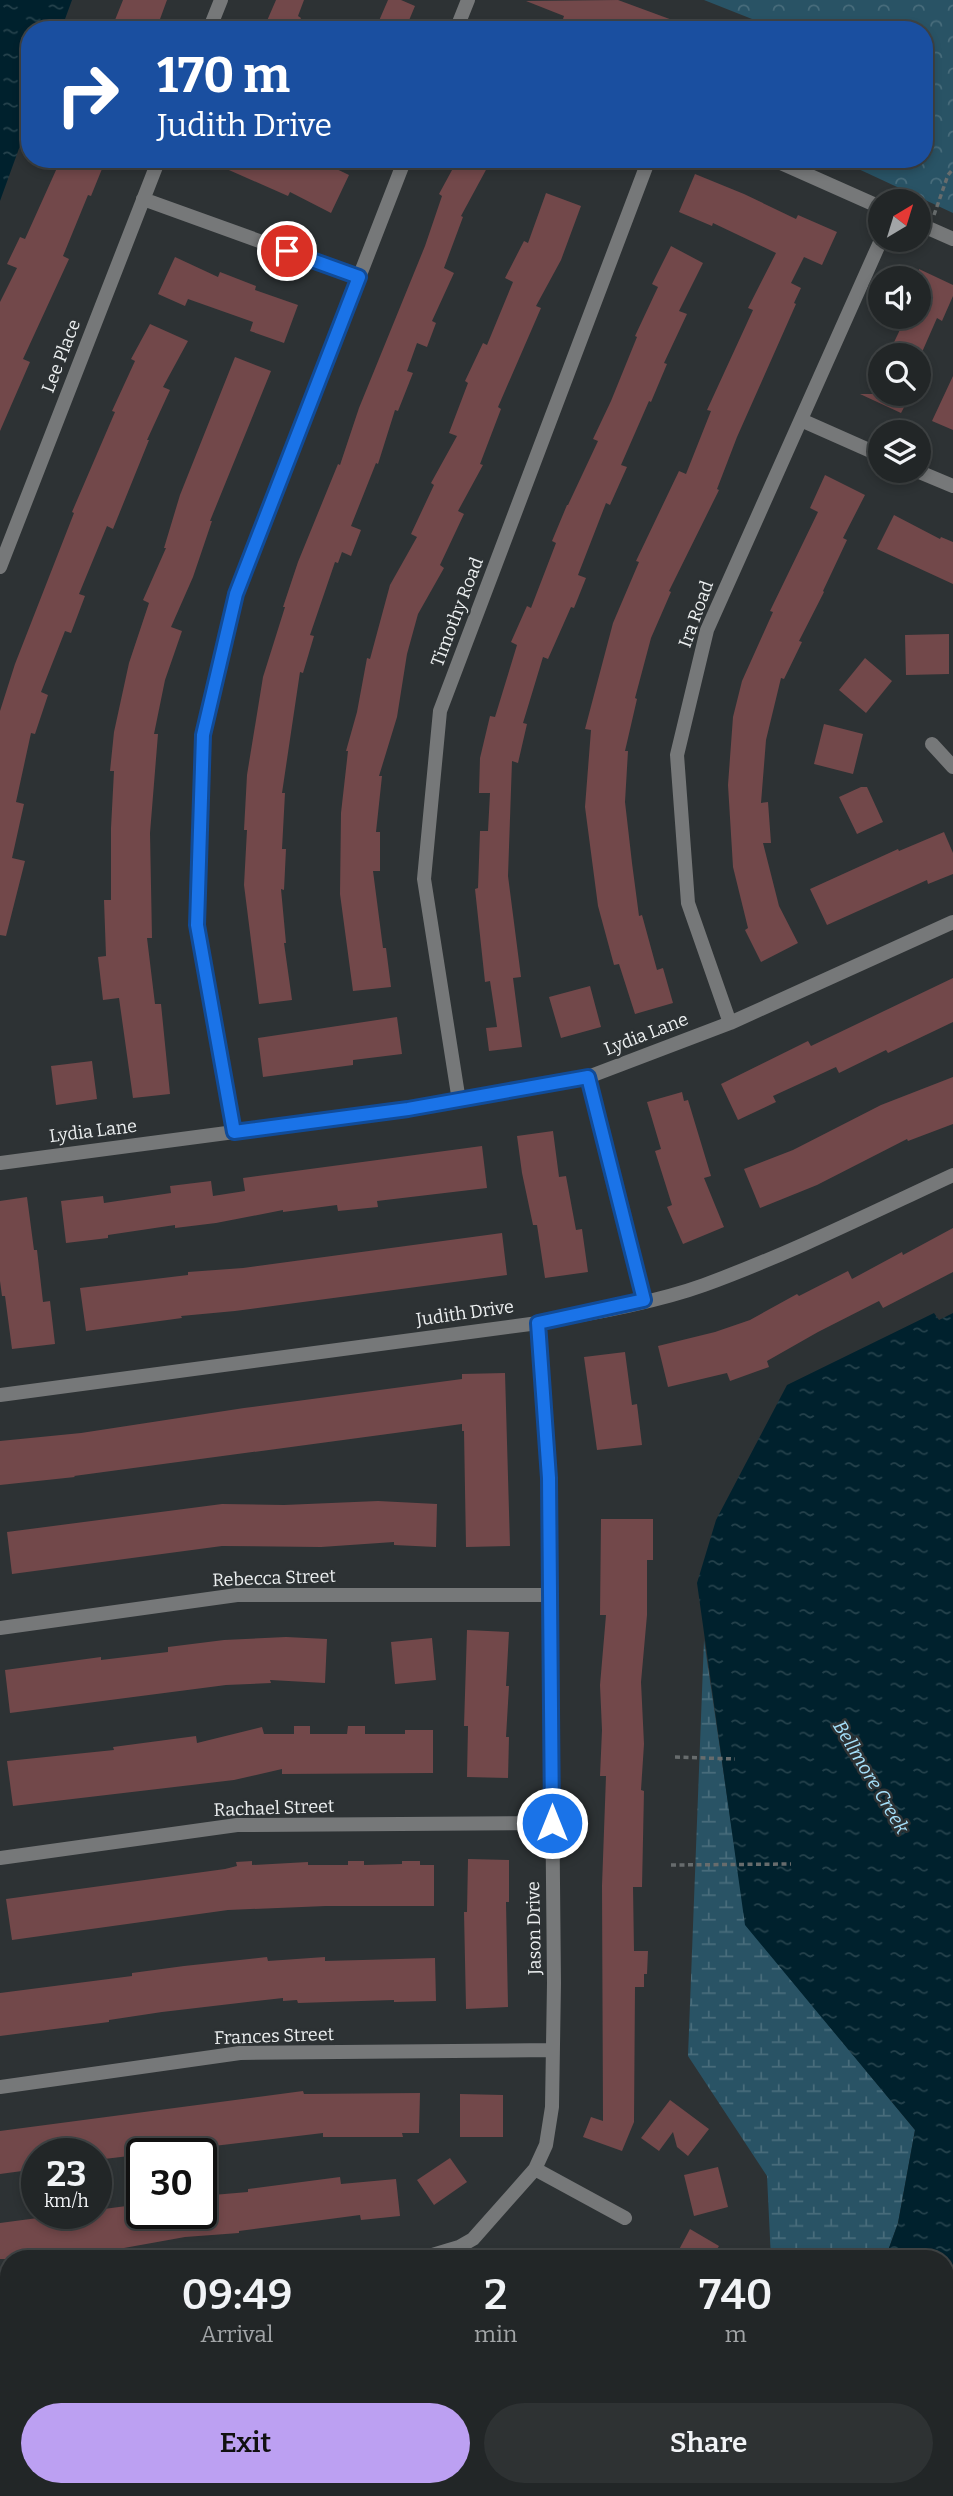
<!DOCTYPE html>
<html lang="en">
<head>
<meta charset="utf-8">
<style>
  :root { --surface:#222627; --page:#2e3233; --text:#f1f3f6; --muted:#a2a5a7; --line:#3f4344; --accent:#bca0f2 }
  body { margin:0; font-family:Bitter,serif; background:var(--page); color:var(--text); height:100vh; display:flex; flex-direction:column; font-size:26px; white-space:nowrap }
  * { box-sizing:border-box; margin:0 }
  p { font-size:23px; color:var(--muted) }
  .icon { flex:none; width:38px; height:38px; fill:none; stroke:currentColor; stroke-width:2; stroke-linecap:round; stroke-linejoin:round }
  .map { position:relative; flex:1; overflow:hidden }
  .panel { position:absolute; left:0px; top:2250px; width:954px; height:247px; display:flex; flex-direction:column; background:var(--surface); border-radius:28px 28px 0 0; box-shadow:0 4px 10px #0003,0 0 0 2px var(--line) }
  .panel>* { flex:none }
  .hud { position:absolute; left:21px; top:21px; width:912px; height:147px; border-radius:28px; box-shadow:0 4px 10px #0003,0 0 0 2px var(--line); background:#1a4fa0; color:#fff; overflow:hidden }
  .needle { width:46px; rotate:38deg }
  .fabs { position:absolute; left:868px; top:189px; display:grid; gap:14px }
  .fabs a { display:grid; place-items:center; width:63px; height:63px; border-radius:50%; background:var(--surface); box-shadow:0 4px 10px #0003,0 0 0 2px var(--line); font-size:35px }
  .speed { position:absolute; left:21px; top:2138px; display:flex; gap:14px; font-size:35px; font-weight:700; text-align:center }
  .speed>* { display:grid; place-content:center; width:91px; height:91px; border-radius:50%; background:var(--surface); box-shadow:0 4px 10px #0003,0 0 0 2px var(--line); line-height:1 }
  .speed small { font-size:18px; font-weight:400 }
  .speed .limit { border:4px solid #111; border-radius:10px; background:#fff; color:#111 }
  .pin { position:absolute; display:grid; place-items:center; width:60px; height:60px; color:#fff; margin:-30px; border:4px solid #fff; border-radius:50%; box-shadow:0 2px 7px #0007 }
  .me { position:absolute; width:77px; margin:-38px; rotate:0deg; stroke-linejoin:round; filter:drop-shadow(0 0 5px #0008) }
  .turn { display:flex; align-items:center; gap:24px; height:147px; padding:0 21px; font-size:32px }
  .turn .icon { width:91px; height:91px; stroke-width:2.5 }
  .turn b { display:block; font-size:49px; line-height:60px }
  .eta { display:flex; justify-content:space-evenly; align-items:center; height:119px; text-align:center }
  .eta b { font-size:42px; font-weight:600; line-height:49px }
  .primary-button { display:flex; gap:14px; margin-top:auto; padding:14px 21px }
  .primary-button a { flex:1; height:80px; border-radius:42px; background:var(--accent); color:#111; font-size:28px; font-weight:600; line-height:80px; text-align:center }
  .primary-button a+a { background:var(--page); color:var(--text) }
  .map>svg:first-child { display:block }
</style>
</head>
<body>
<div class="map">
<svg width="953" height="2496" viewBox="0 0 953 2496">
  <defs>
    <pattern id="wetland-marsh" width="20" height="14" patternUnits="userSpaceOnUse" patternTransform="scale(1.75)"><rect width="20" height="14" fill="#295365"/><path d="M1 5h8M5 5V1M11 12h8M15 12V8" fill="none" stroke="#486c7b"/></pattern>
    <pattern id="park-crowns" width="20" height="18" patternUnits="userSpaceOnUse" patternTransform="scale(1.75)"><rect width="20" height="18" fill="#295365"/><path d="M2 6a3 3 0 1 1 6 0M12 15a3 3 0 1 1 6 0" fill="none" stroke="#486c7b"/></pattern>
    <pattern id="water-ripples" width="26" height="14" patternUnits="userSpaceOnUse" patternTransform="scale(1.75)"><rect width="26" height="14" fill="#00212d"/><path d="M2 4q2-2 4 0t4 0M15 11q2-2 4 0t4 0" fill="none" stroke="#25424c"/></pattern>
  </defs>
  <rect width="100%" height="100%" fill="#2d3234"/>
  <path fill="url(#wetland-marsh)" d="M704,1640L746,1925L915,2130L898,2223L885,2259H771L767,2176L688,2056Z"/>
  <path fill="url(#park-crowns)" d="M704,0H953V213L852,166L855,159H924V30H780Z"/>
  <path fill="url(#water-ripples)" d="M0,0H72L61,30H30V118L0,201Z
    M934,1313L939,1320L953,1313V2323L945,2325V2259H885L898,2223L915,2130L745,1925L697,1583L716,1520L787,1385Z
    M953,2338V2496H0L9,2482V2488H945V2347Z"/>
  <path fill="#72484a" d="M123,0H167L156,30H124L113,25Z
    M276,0H304L298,16L301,18L296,30H263Z
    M388,0H401L415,6L405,30H375Z
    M618,0L694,28V30H601L563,19L564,16L526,1Z
    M61,159H106L91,196L88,195L63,256L69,259L23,359L30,362L0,431V302L17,268L7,264L20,237L25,239Z
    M204,159H296L321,169L324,163L349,175L331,213L290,192L288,196Z
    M458,159H470L487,168L461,216L463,217L444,268L454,273L432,321L436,323L427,347L417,343L407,371L413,373L398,411L395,410L378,464L376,463L351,526L361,530L351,556L342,552L338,563L335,562L310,635L314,636L303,673L300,672L282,793H285L282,849H286L284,890L281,889L286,943H284L292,1000L259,1004L244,885L247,830H244L247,775L263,677L285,607H283L298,562L338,464L340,465L359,408L425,246L442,196L439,194Z
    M695,174L744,194L796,219L798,215L837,232L822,265L804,257L791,283L801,288L794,303L796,304L737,437L717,489L719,490L669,591L671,592L651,638L635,698L637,699L625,751H628L625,802L632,863L639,916L642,915L657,970L663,968L673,1003L635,1014L619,964L614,965L598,906L585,807L591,730L585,729L613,623L639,562L636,561L679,471L686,474L711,411L707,410L753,310L748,308L776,253L713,223L712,226L679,212Z
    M546,193L581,206L561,260L536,306L541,308L498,407L501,409L480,464L483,465L458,511L464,514L440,565L444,568L418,614L407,654L397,717L379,776H382L376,832H380V871H373L383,948H386L391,987L353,991L340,894L341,813L348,751H346L357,712L367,658L370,659L390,585L417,537L411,534L434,485L431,483L457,436L449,433L468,383L465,381L483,343L487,345L513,282L505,278L524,241L528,243Z
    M671,246L703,263L679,311L687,314L664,363L667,364L651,402L649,401L621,465L627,467L610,505L606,503L578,575L586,578L574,608L571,607L548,659L543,657L523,723L527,724L518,763L512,761L508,876L521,977L513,978L522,1047L489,1051L486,1028L497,1027L490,981L485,982L475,889L478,888L480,831H488L490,793H479L480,758L490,716L495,717L517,645L511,642L527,606L531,608L556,543L552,541L567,505H568L598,441L593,439L611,401L637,337L635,336L658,287L652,284Z
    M175,257L218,277L220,272L256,286L255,290L298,305L284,343L250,331L253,322L188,299L185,306L158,294Z
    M919,269L953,285V296L942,321L937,318L919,359V355H888L906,317L919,323Z
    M150,324L188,341L163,387L170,390L147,440H149L113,529L107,526L79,594L85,596L71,633L65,631L41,692L48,695L35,734L31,733L16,802L24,804L12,858L25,861L6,936L0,935V711L15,664L74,513L72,512L115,412L112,411L135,361L131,359Z
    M235,357L271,371L210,521H212L193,577L171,627L182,631L165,680L154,734H158L150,833L152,938H147L155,1004H161L170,1094L133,1098L119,998L103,1000L98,957L106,956L104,900H111V828L114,771H110L114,732L129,663L149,603L143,600L166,548H164L180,495Z
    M953,376V430L932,421Z
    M860,394H911L901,413Z
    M825,475L865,495L843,538L847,540L823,591L824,592L799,641L802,642L784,679L781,678L766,740L761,803L768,802L771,843H763L779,906L798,943L761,962L745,930L748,928L733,867L728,785L733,717L742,681L773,612L770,611L818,512L810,508Z
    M894,515L940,539L941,537L953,542V584L877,549Z
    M949,634V674L906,675L905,635Z
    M865,658L892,681L866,713L839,690Z
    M824,724L863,734L853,774L814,764Z
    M861,787H867L883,822L857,834L839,797Z
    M944,832L953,853V874L928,884L927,880L827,925L810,889L898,849L899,851Z
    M953,978V1022L888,1053L886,1050L839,1073L836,1067L773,1096L776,1102L738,1120L721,1084L808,1041L811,1046Z
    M590,986L601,1027L561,1038L549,997Z
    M397,1017L402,1054L353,1060V1065L263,1077L258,1038Z
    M92,1061L97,1099L56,1105L51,1066Z
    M953,1077V1124L908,1141L907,1139L817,1185L760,1208L744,1169L793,1150L881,1105Z
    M682,1092L684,1101L688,1100L711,1176L704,1178L724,1227L683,1244L667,1207L672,1205L655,1151L661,1149L647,1102Z
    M553,1131L559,1177L566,1176L576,1230L582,1229L588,1272L545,1278L537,1225H533L522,1173L517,1136Z
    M482,1146L487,1188L377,1201L378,1207L338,1211L337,1205L283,1212V1210L216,1223L175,1228V1225L108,1235V1238L66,1243L61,1201L103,1196L104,1203L171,1193L170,1186L211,1181L213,1196L245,1191L243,1178Z
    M27,1197L34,1250H37L43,1302L50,1301L55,1344L12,1349L5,1296H2L0,1281V1201Z
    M953,1228V1272L883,1308L879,1301L818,1332L767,1361L769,1367L730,1381L727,1373L668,1387L658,1346L715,1332L750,1320L797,1294L799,1296L848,1271L852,1279L902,1252L903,1255Z
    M502,1233L507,1275L235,1311L181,1316L182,1318L86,1331L80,1288L188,1275V1272L243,1268Z
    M625,1352L632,1405L637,1404L642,1445L597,1450L584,1357Z
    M505,1373L510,1546L466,1547L464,1431H462V1424L74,1476L75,1477L0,1485V1441L81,1433L244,1408L462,1379V1374Z
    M378,1501L437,1504L436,1547L394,1545V1542L321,1547L222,1546L12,1574L7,1532L222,1504L284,1505Z
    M601,1519H653V1560H647V1615L641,1682L644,1744L641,1790L644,1791L642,1887H633L634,1951H648L647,1974H644V1987H635L634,2122L622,2151L583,2137L591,2117L603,2121L602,1886L606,1776H600L602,1730L600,1685L606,1615H600Z
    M467,1630L509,1632L506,1686H509L506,1737H509L508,1778L467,1777L468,1726H464Z
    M286,1637L327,1639L325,1683L270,1680L271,1683L226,1685L10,1713L5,1670L101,1657V1660L168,1652V1647L224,1640Z
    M432,1638L436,1680L395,1684L391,1642Z
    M294,1726H310V1734H347L348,1726H365V1734H405V1730H433V1773L282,1774V1769L234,1780L13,1806L7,1761L114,1750L113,1747L196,1736L197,1743L262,1727L264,1734H294Z
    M468,1859L509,1860V1902H506L508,2007L466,2009L464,1912H467Z
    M252,1861V1865L308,1862V1865H348V1861H364V1865L402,1864V1861H420V1865H434V1906H326L228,1910L12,1940L6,1899L225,1869L237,1866L236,1862Z
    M267,1957L268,1961L325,1957V1961L435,1958L436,2001L394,2002V2000L298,2003L297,2000L283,2001V1998L162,2012L109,2020V2022L0,2036V1993L132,1976V1973L184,1966Z
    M303,2091L304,2094L420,2093L419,2133H402L403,2137H323V2133L104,2159L103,2154H35L37,2169L0,2174V2131Z
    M460,2094L503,2095V2137H460Z
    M670,2100L709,2129L688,2156L677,2147L673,2132L659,2151L641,2138Z
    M450,2158L467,2182L434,2205L417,2180Z
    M718,2167L728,2207L694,2216L684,2175Z
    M340,2177L341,2184L396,2179L400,2216L361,2220L360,2215L239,2231V2233L185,2237L63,2259H0V2223L68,2214H96V2210L142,2204V2214H201V2196L248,2192V2189Z
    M690,2229L719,2246L711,2259H674Z"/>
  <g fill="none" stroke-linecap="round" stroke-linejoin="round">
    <path stroke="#676c6d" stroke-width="3.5" stroke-dasharray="5 3.5" stroke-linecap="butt" d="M934,215L948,175L953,169
      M675,1757L735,1759
      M671,1865L791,1864"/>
    <path stroke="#767879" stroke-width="14" d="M209,30L221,0
      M456,30L468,0
      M772,159L880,207
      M143,199L359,277
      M919,224L953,239
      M801,420L880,455
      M917,471L953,486
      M0,567L159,159
      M932,744L953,767
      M730,1023L688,903L677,755L707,630L881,240
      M588,1077L644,1300
      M459,1101L424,879L440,711L649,159
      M234,1132L197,925L203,735L236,594L405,159
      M0,1163L408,1109L588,1077L730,1023L953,922
      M0,1395L538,1323C592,1313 654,1303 704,1285C789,1254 871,1213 953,1175
      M0,1628L237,1595H551
      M0,1858L237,1825L552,1823
      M0,2087L240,2053L552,2050
      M535,2169L625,2218
      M419,2259L459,2247L473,2239L535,2169L546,2145L552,2107L554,1983L549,1478L538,1323
      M0,2317L9,2315"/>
  </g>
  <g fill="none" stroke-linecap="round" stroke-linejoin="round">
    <defs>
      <path id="route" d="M287,251L359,277L236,594L203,735L197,925L234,1132L408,1109L588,1077L644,1300L538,1323L549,1478L552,1823"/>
    </defs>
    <use href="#route" stroke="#114b97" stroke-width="18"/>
    <use href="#route" stroke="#1a73e8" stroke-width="12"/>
  </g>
  <g text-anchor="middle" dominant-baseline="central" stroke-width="5" stroke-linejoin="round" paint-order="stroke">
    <g font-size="18" fill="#eceff0" stroke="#2d3234">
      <text transform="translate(61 356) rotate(-69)">Lee Place</text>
      <text transform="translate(457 612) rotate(-69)">Timothy Road</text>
      <text transform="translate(696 614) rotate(-70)">Ira Road</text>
      <text transform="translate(646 1034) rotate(-21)">Lydia Lane</text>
      <text transform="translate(93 1131) rotate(-7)">Lydia Lane</text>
      <text transform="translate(465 1313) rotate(-8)">Judith Drive</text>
      <text transform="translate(274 1578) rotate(-2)">Rebecca Street</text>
      <text transform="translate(274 1808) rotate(-2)">Rachael Street</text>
      <text transform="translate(534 1928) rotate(-91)">Jason Drive</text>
      <text transform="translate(274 2036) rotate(-2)">Frances Street</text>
    </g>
    <g font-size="19" font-style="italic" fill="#a6e1fb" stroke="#2d3234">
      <text transform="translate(871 1777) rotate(59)">Bellmore Creek</text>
    </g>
  </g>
</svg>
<div class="fabs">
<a><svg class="needle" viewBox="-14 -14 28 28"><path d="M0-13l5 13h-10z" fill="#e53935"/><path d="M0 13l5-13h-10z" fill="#a2a5a7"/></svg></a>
<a><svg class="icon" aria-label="sound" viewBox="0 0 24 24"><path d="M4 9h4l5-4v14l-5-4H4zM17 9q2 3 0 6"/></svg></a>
<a><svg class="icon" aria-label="search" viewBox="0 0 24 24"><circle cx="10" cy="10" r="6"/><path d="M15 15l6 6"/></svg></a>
<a><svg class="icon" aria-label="layers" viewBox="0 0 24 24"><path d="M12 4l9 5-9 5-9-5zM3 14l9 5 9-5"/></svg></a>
</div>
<div class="speed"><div>23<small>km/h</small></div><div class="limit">30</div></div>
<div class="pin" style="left:287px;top:251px;background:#d93025"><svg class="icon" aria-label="arrive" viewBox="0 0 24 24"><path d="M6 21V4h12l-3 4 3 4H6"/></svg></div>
<svg class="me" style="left:552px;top:1823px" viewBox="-20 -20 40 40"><circle r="17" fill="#1a73e8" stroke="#fff" stroke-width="3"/><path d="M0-11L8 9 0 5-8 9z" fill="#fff"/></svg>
<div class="hud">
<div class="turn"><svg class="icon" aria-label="right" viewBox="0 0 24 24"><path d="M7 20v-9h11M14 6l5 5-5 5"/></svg><div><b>170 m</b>Judith Drive</div></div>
</div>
<section class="panel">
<div class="eta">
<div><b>09:49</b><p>Arrival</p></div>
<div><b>2</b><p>min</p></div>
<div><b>740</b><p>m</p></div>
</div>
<div class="primary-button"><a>Exit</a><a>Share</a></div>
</section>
</div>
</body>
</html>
